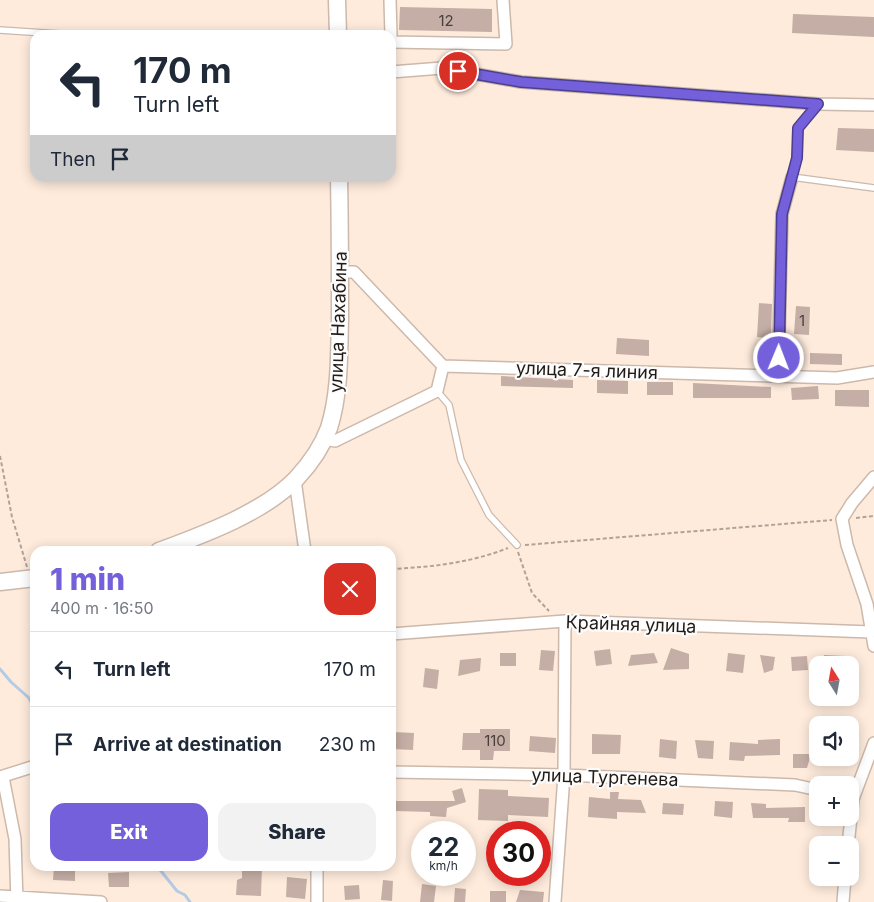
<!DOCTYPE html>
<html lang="en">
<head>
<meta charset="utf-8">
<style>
  :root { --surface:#fff; --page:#f2f2f3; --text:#1f2937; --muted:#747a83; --line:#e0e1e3; --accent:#7460da }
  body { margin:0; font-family:Inter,sans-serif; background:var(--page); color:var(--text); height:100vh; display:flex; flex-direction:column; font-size:19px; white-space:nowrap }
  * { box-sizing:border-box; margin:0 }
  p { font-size:16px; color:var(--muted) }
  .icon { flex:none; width:28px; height:28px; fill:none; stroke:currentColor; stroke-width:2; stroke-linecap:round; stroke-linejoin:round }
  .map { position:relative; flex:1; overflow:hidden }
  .side { position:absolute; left:30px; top:546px; width:366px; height:325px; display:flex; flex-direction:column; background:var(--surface); border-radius:15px; box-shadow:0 2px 12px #0003 }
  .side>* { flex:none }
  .banner { position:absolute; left:30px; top:30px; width:366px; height:152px; border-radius:15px; box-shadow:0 2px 12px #0003; background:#fff; color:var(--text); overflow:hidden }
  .needle { width:32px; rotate:349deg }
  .fabs { position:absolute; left:809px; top:656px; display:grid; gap:10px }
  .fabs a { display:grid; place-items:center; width:50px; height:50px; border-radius:10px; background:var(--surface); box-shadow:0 2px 12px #0003; font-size:25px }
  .speed { position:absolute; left:411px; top:821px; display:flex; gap:10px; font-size:25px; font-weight:700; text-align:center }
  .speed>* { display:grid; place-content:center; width:65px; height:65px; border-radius:50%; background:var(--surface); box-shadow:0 2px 12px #0003; line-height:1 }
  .speed small { font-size:12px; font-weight:400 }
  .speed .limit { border:8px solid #d22; background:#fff; color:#111 }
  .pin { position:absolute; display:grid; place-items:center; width:42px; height:42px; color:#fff; margin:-21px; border:2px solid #fff; border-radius:50%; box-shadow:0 1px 5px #0007 }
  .me { position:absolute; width:55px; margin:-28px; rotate:1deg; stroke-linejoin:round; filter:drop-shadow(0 0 4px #0008) }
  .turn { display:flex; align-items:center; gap:18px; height:105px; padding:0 20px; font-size:22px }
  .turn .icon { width:65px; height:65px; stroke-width:2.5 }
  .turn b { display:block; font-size:35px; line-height:42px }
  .then { display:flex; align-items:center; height:48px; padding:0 20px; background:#0003; gap:10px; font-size:19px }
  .round { display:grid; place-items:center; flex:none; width:52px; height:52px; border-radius:15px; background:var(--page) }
  .head { display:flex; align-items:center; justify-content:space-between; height:85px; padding:0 20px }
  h1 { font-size:30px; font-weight:800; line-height:38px; color:var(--accent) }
  .cta { display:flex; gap:10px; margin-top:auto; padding:10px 20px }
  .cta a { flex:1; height:58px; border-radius:15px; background:var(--accent); color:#fff; font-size:20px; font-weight:800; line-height:58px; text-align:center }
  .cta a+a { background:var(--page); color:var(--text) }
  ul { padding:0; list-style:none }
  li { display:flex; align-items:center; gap:15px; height:75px; padding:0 20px; border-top:1px solid var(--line) }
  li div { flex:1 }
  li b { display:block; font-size:19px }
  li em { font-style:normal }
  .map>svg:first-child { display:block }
</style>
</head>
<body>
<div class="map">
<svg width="874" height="902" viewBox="0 0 874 902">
  <rect width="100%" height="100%" fill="#feebdc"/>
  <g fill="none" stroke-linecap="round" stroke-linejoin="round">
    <path stroke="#b4cbe5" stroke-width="3" d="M0,669L11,682L29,698L35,710
      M157,866L177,891L185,895L190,902"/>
  </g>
  <path fill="#c5aea5" d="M400,7L492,9V32L399,30Z
    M793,14L874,17V37L792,33Z
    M838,128L874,129V152L836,150Z
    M759,303L772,304L771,338L757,337Z
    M796,306L810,307L809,335L794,334Z
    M617,338L649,340V356L616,354Z
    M810,353L842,354V365L810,364Z
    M501,376L573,380V388L501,386Z
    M597,380L628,381V394L597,393Z
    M647,382H673V395H647Z
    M693,383L771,387V398H693Z
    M818,386L819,399L792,400L791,388Z
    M835,390H869V407L835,406Z
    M671,648L689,654V669L663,670Z
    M610,649L612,664L596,666L594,651Z
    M541,650L555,651L553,671L539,670Z
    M500,653H516V666H500Z
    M654,653L658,663L628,666L631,655Z
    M728,653L745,655L743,673L726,671Z
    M760,655L775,657L773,670L764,673Z
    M824,655L845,656L844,665H824Z
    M807,656L808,670L792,671L791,657Z
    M481,658L480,671L458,676L460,660Z
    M425,668L439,670L437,689L423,687Z
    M480,729H510V751H494L493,760H480V750H462L463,733H480Z
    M393,732L414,733L413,750L392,749Z
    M592,734L621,735L620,754H592Z
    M530,736L556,738L555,753L529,751Z
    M660,739L677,741L676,759L659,757Z
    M780,739V755L745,756L744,761L729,760L730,742L758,744V740Z
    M695,740L714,741L713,759L698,758Z
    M793,754H811L807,768H793Z
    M462,788L466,802L447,808L446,817L430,816V812L396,811L392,801H455L452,791Z
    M479,789L508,790V796L549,798L548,817L508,815V821L478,820Z
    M610,792H619L618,799L641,800L646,813L617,812V819L588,817L589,797L610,799Z
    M715,801L733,802L732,818L714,816Z
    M663,803L684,804L683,815L662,814Z
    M751,803L766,804V808L805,807V822H788L789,818H753Z
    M242,866H262L261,896L236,895L237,880L242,878Z
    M54,867L75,868V881L53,880Z
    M129,872V887H109L108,873Z
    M287,877L307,879L305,899L286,897Z
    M383,880L393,881L392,901L381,900Z
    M422,884L436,886L434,902H420Z
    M359,885L360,899L345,900L344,886Z
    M455,888L466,889L465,902H454Z
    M520,890L544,892L543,902H516Z
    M490,891H506V902H490Z"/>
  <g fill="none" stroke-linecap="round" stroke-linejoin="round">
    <defs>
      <path id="service" d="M0,30L75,35
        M818,104L798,128L797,158L792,177L874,188
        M437,391L449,405L461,460L489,515L517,545"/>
      <path id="minor" d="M390,0L391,35
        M391,40V42L506,44L503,0
        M391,72L442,68L521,82L818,104L874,105
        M340,272H354L443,366L837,378L874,372
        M778,376L782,214L792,177
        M325,439L335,441L437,391L443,366
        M874,477L852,503L842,519L847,545L867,604L874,646
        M295,480L305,551
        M391,634L565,621L871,632
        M391,772L564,775L795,785L818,790
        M0,777L35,766
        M3,777L15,839L17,902
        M848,845L853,799L874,743
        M0,896L101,902
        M317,902V866
        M555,902L564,775L565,621
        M843,902L845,878"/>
      <path id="secondary" d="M337,0L338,35
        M159,551C202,535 263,513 296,479C310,464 322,447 329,428C340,393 339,355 340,318C340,271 340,225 339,178
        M0,582L35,578"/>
    </defs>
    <use href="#service" stroke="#ccb9ab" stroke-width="8"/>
    <use href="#minor" stroke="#ccb9ab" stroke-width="14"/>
    <use href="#secondary" stroke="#ccb9ab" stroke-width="19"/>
    <path stroke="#b1a297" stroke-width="2" stroke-dasharray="4 2.5" stroke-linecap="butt" d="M0,456L12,517L27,567
      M856,518L874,516
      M525,545L832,520
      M518,552L532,593L549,611
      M391,569C432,567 470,563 508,548"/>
    <use href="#service" stroke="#fff" stroke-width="5.5"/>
    <use href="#minor" stroke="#fff" stroke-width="11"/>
    <use href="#secondary" stroke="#fff" stroke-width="16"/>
  </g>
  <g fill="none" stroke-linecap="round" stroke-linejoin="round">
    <defs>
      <path id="route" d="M458,71L521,82L818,104L798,128L797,158L782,214L779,358"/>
    </defs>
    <use href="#route" stroke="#4b3e8e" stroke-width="12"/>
    <use href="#route" stroke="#7460da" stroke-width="9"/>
  </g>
  <g text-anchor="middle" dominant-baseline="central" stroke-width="4.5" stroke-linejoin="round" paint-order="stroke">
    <g font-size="15" fill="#4a3f39">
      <text x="446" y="20">12</text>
      <text x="802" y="320">1</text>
      <text x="495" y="740">110</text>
    </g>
    <g font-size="18" fill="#211a15" stroke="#fcfcfc">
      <text transform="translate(338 322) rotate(-88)">улица Нахабина</text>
      <text transform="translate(587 370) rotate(2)">улица 7-я линия</text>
      <text transform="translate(631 624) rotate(2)">Крайняя улица</text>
      <text transform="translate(605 777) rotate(2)">улица Тургенева</text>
    </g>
  </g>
</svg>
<div class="fabs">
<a><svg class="needle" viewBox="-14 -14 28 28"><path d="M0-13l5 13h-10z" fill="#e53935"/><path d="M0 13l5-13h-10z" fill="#747a83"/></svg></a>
<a><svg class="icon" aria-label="sound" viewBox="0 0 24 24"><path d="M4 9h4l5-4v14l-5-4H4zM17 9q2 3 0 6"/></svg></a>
<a>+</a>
<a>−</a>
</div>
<div class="speed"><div>22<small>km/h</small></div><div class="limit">30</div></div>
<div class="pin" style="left:458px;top:71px;background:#d93025"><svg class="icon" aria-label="arrive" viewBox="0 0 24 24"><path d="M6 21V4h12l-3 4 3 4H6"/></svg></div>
<svg class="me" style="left:779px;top:358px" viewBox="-20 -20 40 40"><circle r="17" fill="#7460da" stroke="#fff" stroke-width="3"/><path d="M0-11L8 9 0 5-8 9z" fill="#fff"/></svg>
<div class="banner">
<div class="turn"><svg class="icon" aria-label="left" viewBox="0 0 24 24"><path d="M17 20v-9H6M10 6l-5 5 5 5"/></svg><div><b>170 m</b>Turn left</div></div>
<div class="then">Then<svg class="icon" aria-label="arrive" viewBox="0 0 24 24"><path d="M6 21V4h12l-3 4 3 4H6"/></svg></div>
</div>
<section class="side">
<div class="head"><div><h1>1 min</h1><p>400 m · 16:50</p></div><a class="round" style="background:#d93025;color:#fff"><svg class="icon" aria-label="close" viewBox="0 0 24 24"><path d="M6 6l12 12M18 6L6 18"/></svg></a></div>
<ul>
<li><svg class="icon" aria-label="left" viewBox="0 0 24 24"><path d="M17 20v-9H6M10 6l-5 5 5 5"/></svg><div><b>Turn left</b></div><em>170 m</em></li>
<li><svg class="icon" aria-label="arrive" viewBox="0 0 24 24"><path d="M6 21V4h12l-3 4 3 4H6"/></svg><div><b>Arrive at destination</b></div><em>230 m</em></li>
</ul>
<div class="cta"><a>Exit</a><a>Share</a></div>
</section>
</div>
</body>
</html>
